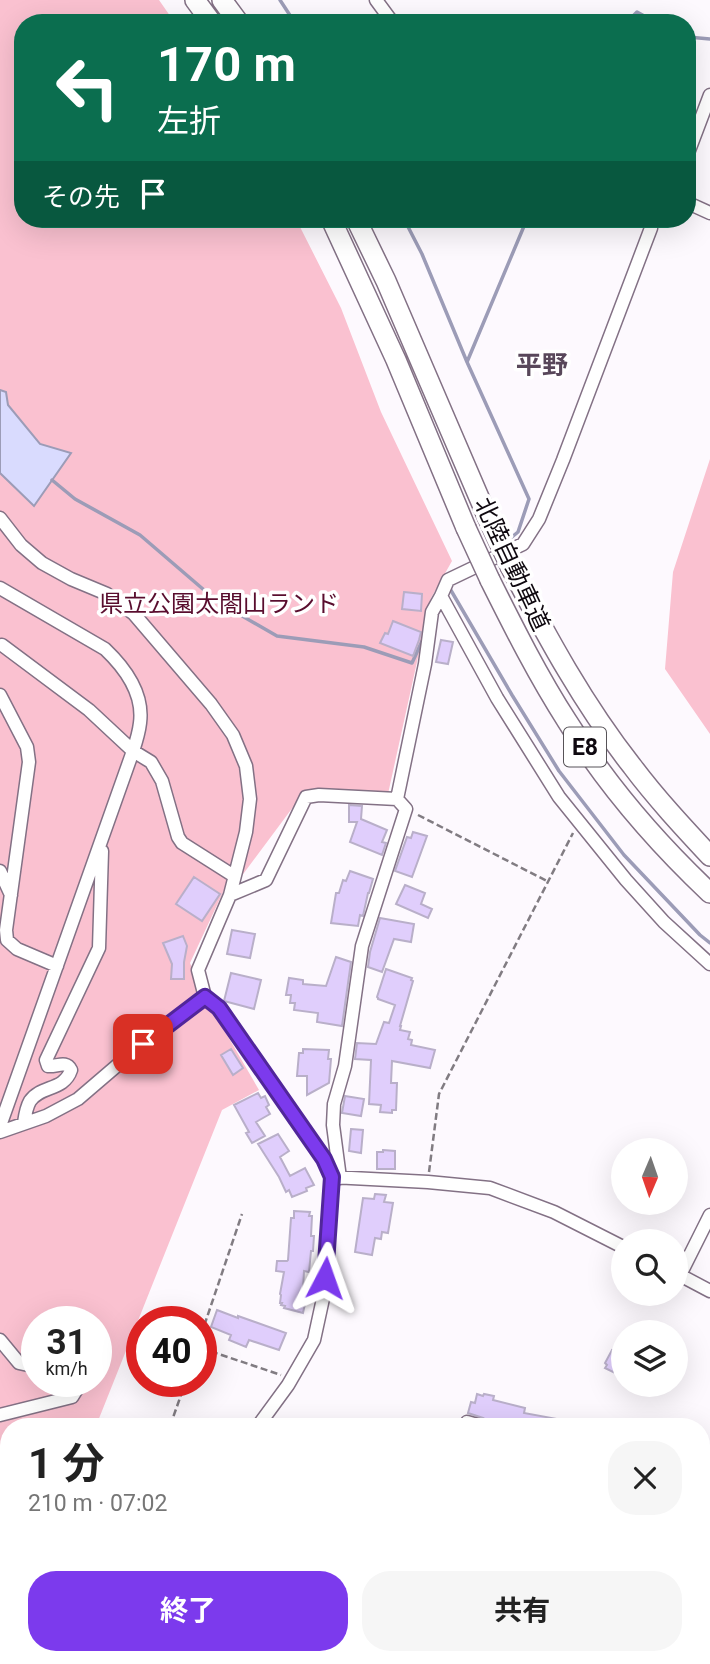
<!DOCTYPE html>
<html lang="ja">
<head>
<meta charset="utf-8">
<style>
  :root { --surface:#fff; --page:#f6f6f6; --text:#222; --muted:#767676; --accent:#7c3aed }
  body { margin:0; font-family:Roboto,"Noto Sans JP",sans-serif; background:var(--page); color:var(--text); height:100vh; display:flex; flex-direction:column; font-size:26px; white-space:nowrap }
  * { box-sizing:border-box; margin:0 }
  p { font-size:23px; color:var(--muted) }
  .icon { flex:none; width:38px; height:38px; fill:none; stroke:currentColor; stroke-width:2; stroke-linecap:round; stroke-linejoin:round }
  .map { position:relative; flex:1; overflow:hidden }
  .details { position:absolute; left:0px; top:1418px; width:710px; height:247px; display:flex; flex-direction:column; background:var(--surface); border-radius:28px 28px 0 0; box-shadow:0 7px 28px #0002 }
  .details>* { flex:none }
  .guide { position:absolute; left:14px; top:14px; width:682px; height:214px; border-radius:28px; box-shadow:0 7px 28px #0002; background:#0b6e4f; color:#fff; overflow:hidden }
  .needle { width:46px; rotate:182deg }
  .controls { position:absolute; left:611px; top:1138px; display:grid; gap:14px }
  .controls a { display:grid; place-items:center; width:77px; height:77px; border-radius:50%; background:var(--surface); box-shadow:0 7px 28px #0002; font-size:35px }
  .speed { position:absolute; left:21px; top:1306px; display:flex; gap:14px; font-size:35px; font-weight:700; text-align:center }
  .speed>* { display:grid; place-content:center; width:91px; height:91px; border-radius:50%; background:var(--surface); box-shadow:0 7px 28px #0002; line-height:1 }
  .speed small { font-size:18px; font-weight:400 }
  .speed .limit { border:10px solid #d22; background:#fff; color:#111 }
  .pin { position:absolute; display:grid; place-items:center; width:60px; height:60px; color:#fff; margin:-30px; border-radius:14px; box-shadow:0 4px 10px #0006 }
  .me { position:absolute; width:77px; margin:-38px; rotate:4deg; stroke-linejoin:round; filter:drop-shadow(0 0 5px #0008) }
  .turn { display:flex; align-items:center; gap:24px; height:147px; padding:0 28px; font-size:32px }
  .turn .icon { width:91px; height:91px; stroke-width:2.5 }
  .turn b { display:block; font-size:49px; line-height:60px }
  .then { display:flex; align-items:center; height:66px; padding:0 28px; background:#0003; gap:14px; font-size:26px }
  .round { display:grid; place-items:center; flex:none; width:74px; height:74px; border-radius:28px; background:var(--page) }
  .overview { display:flex; align-items:center; justify-content:space-between; height:119px; padding:0 28px }
  h1 { font-size:42px; font-weight:700; line-height:52px }
  .primary-button { display:flex; gap:14px; margin-top:auto; padding:14px 28px }
  .primary-button a { flex:1; height:80px; border-radius:28px; background:var(--accent); color:#fff; font-size:28px; font-weight:700; line-height:80px; text-align:center }
  .primary-button a+a { background:var(--page); color:var(--text) }
  .map>svg:first-child { display:block }
</style>
</head>
<body>
<div class="map">
<svg width="710" height="1664" viewBox="0 0 710 1664">
  <rect width="100%" height="100%" fill="#fdf9fe"/>
  <path fill="#fac1d0" fill-rule="evenodd" d="M0,0H159L175,23H23V219H296L341,308L381,412L452,561L431,598L388,794L305,791L238,881L225,888L190,963L205,997L259,1090L222,1110L96,1426H9V1631L0,1637ZM37,1321H96V1381H37Z
    M710,459V734L665,669L673,572Z"/>
  <path fill="#d9dbfe" stroke="#9c9cb7" stroke-width="2" d="M0,390L6,392L8,405L40,444L71,453L34,506L0,473Z"/>
  <g fill="none" stroke-linecap="round" stroke-linejoin="round">
    <path stroke="#9c9cb7" stroke-width="3.5" d="M280,0L295,23
      M626,23L637,12L657,23
      M688,37L710,39
      M404,219L422,254L467,362L529,499L518,532L506,542
      M467,362L527,219
      M52,480L75,499L140,535L218,602L277,636L364,647L412,663L423,639
      M449,587L512,695L559,771L624,855L700,935L710,943"/>
  </g>
  <path fill="#e0cefc" stroke="#b9afc9" stroke-width="2" d="M404,592L422,594L421,611L402,609Z
    M393,621L421,632L419,640L413,656L380,643L385,633L388,634Z
    M441,640L453,642L448,664L436,662Z
    M349,805L362,806L361,819L387,830L382,842L386,843L382,855L350,842L357,822H349Z
    M413,832L427,836L412,877L395,871L407,837L411,838Z
    M350,871L373,879L369,893H368L363,916L360,915L358,926L331,923L336,893H339L343,880L346,881Z
    M194,877L220,894L202,921L176,904Z
    M405,885L425,893L421,904L432,909L428,918L396,904Z
    M380,918L414,924L411,942L394,939L382,972L368,967L370,952Z
    M232,930L255,934L250,958L227,954Z
    M183,936L187,946L184,962V979H171L172,964L163,943Z
    M336,957L351,962L342,1026L317,1022L318,1013L294,1010L295,1003H290L291,995H286L289,978L303,980V984L326,986Z
    M386,969L412,978L411,980L413,981L400,1026H401L400,1030L410,1032L408,1039L412,1040L411,1045L435,1050L430,1068L392,1061L391,1083H397L396,1110H392V1113L380,1112L381,1105L369,1104L371,1060L355,1059L357,1043L376,1044L384,1022L389,1023L395,1005L378,999V998L377,997Z
    M231,973L261,980L254,1009L224,1001Z
    M231,1049L243,1068L233,1075L221,1055Z
    M303,1049L329,1050L328,1059H331L329,1083L307,1095V1076H297L299,1053H303Z
    M258,1093L261,1098L265,1096L269,1105L266,1107L270,1114L256,1122L265,1136L252,1143L246,1133L249,1132L234,1105Z
    M345,1096L364,1099L361,1116L342,1113Z
    M351,1129L363,1130L361,1153L349,1151Z
    M278,1134L289,1151L280,1157L290,1176L305,1168L314,1185L306,1188L307,1191L292,1197L289,1190L286,1192L279,1177L258,1144Z
    M383,1150L395,1151V1169H377V1152H383Z
    M375,1194L386,1195L384,1202L393,1203L388,1233L382,1232L381,1239L375,1238L372,1255L355,1252L363,1198L374,1199Z
    M294,1211L310,1212L309,1216H312L311,1236H314L313,1251H311L309,1272L304,1271L303,1289L308,1290L303,1313L284,1308L285,1306L281,1305L282,1303H280L281,1295L280,1294L284,1272L276,1271L277,1261H287L288,1260L291,1218H294Z
    M217,1310L238,1318V1316L286,1333L279,1350L249,1340L246,1347L229,1340L231,1335L211,1327Z
    M612,1350L623,1355V1362L619,1370L617,1369L615,1373L605,1368L607,1365L605,1363Z
    M477,1394L483,1396L484,1394L494,1396L493,1400L525,1408L524,1413L568,1421V1426H533L521,1424L520,1426H514L490,1420L488,1421L483,1418L468,1413L471,1402L475,1403Z"/>
  <g fill="none" stroke-linecap="round" stroke-linejoin="round">
    <defs>
      <path id="minor" d="M376,0L393,23
        M688,153L710,95
        M688,203L710,213
        M652,219L651,228L563,460L539,519L523,544L448,580L441,596L497,698L559,797L626,880L664,922L710,964
        M0,518L21,545L42,563L71,579L107,594L134,614L211,704L233,735L246,766L250,799L246,832L230,895L198,970L205,997L219,1008L324,1159L332,1177L327,1262L324,1294L314,1340L288,1385L258,1426
        M0,588L105,649C125,668 144,693 140,723C139,732 136,742 133,751L0,1126
        M2,645L89,710L133,751L151,762L162,781L178,837L182,843L234,876
        M0,695L27,747L29,762L6,930L7,940L17,949L57,966
        M0,871L11,895
        M230,895L266,880L306,797L319,795L397,799
        M24,1123C25,1116 26,1108 30,1101C41,1085 64,1091 71,1070C66,1060 57,1067 48,1066L46,1060L99,948L102,851
        M0,1132L46,1116L78,1099L127,1057L205,997
        M332,1177L428,1182L490,1188L554,1212L623,1247
        M340,1178L333,1125L334,1104L345,1066L362,946L406,809L397,799L425,664L432,612L441,596
        M676,1273L710,1291
        M680,1275L710,1215
        M0,1340L19,1363L37,1367
        M0,1415L72,1397L82,1381
        M465,1426L467,1422L481,1426
        M702,1484L710,1486
        M702,1568L703,1558H710
        M702,1640L710,1641
        M0,1647L9,1642"/>
      <path id="major" d="M678,1656L710,1658
        M240,1664L301,1656
        M383,1664L480,1660L578,1664"/>
      <path id="highway" d="M195,0L212,23
        M222,0L239,23
        M331,219L396,360L466,528
        M356,219L386,281L487,516
        M511,568C547,637 584,705 632,766C656,798 683,827 710,856
        M490,580C514,628 538,676 567,721C606,784 656,842 710,893"/>
    </defs>
    <use href="#minor" stroke="#837185" stroke-width="15"/>
    <use href="#major" stroke="#837185" stroke-width="18"/>
    <use href="#highway" stroke="#837185" stroke-width="22"/>
    <path stroke="#817c82" stroke-width="2.5" stroke-dasharray="7 3.5" stroke-linecap="butt" d="M418,815L549,882
      M429,1172L439,1094L573,833
      M201,1335L242,1214
      M201,1348L281,1375
      M170,1426L186,1381"/>
    <use href="#minor" stroke="#fff" stroke-width="12"/>
    <use href="#major" stroke="#fff" stroke-width="16"/>
    <use href="#highway" stroke="#fff" stroke-width="19"/>
    <defs>
      <path id="highway-bridge" d="M487,516L511,568
        M466,528L490,580"/>
    </defs>
    <use href="#highway-bridge" stroke="#837185" stroke-width="22" stroke-linecap="butt"/>
    <use href="#highway-bridge" stroke="#fff" stroke-width="19"/>
  </g>
  <g fill="none" stroke-linecap="round" stroke-linejoin="round">
    <defs>
      <path id="route" d="M143,1044L205,997L219,1008L324,1159L332,1177L325,1278"/>
    </defs>
    <use href="#route" stroke="#51269a" stroke-width="18"/>
    <use href="#route" stroke="#7c3aed" stroke-width="12"/>
  </g>
  <g text-anchor="middle" dominant-baseline="central" stroke-width="7" stroke-linejoin="round" paint-order="stroke">
    <rect fill="#fff" stroke="#575358" stroke-width="2" x="564" y="727.5" width="42" height="39" rx="5"/>
    <g font-size="23" font-weight="bold" fill="#0f0910">
      <text x="585" y="747">E8</text>
    </g>
    <g font-size="24" fill="#0f0910" stroke="#fff">
      <text transform="translate(512 564) rotate(65)">北陸自動車道</text>
    </g>
    <g font-size="24" fill="#590d2e" stroke="#fff">
      <text x="219" y="604">県立公園太閤山ランド</text>
    </g>
    <g font-size="26" font-weight="bold" fill="#58475a" stroke="#fff">
      <text x="542" y="365">平野</text>
    </g>
  </g>
</svg>
<div class="controls">
<a><svg class="needle" viewBox="-14 -14 28 28"><path d="M0-13l5 13h-10z" fill="#e53935"/><path d="M0 13l5-13h-10z" fill="#767676"/></svg></a>
<a><svg class="icon" aria-label="search" viewBox="0 0 24 24"><circle cx="10" cy="10" r="6"/><path d="M15 15l6 6"/></svg></a>
<a><svg class="icon" aria-label="layers" viewBox="0 0 24 24"><path d="M12 4l9 5-9 5-9-5zM3 14l9 5 9-5"/></svg></a>
</div>
<div class="speed"><div>31<small>km/h</small></div><div class="limit">40</div></div>
<div class="pin" style="left:143px;top:1044px;background:#d93025"><svg class="icon" aria-label="arrive" viewBox="0 0 24 24"><path d="M6 21V4h12l-3 4 3 4H6"/></svg></div>
<svg class="me" style="left:325px;top:1278px" viewBox="-20 -20 40 40"><path d="M0-17L14 15 0 8-14 15z" fill="#7c3aed" stroke="#fff" stroke-width="4"/></svg>
<div class="guide">
<div class="turn"><svg class="icon" aria-label="left" viewBox="0 0 24 24"><path d="M17 20v-9H6M10 6l-5 5 5 5"/></svg><div><b>170 m</b>左折</div></div>
<div class="then">その先<svg class="icon" aria-label="arrive" viewBox="0 0 24 24"><path d="M6 21V4h12l-3 4 3 4H6"/></svg></div>
</div>
<section class="details">
<div class="overview"><div><h1>1 分</h1><p>210 m · 07:02</p></div><a class="round"><svg class="icon" aria-label="close" viewBox="0 0 24 24"><path d="M6 6l12 12M18 6L6 18"/></svg></a></div>
<div class="primary-button"><a>終了</a><a>共有</a></div>
</section>
</div>
</body>
</html>
